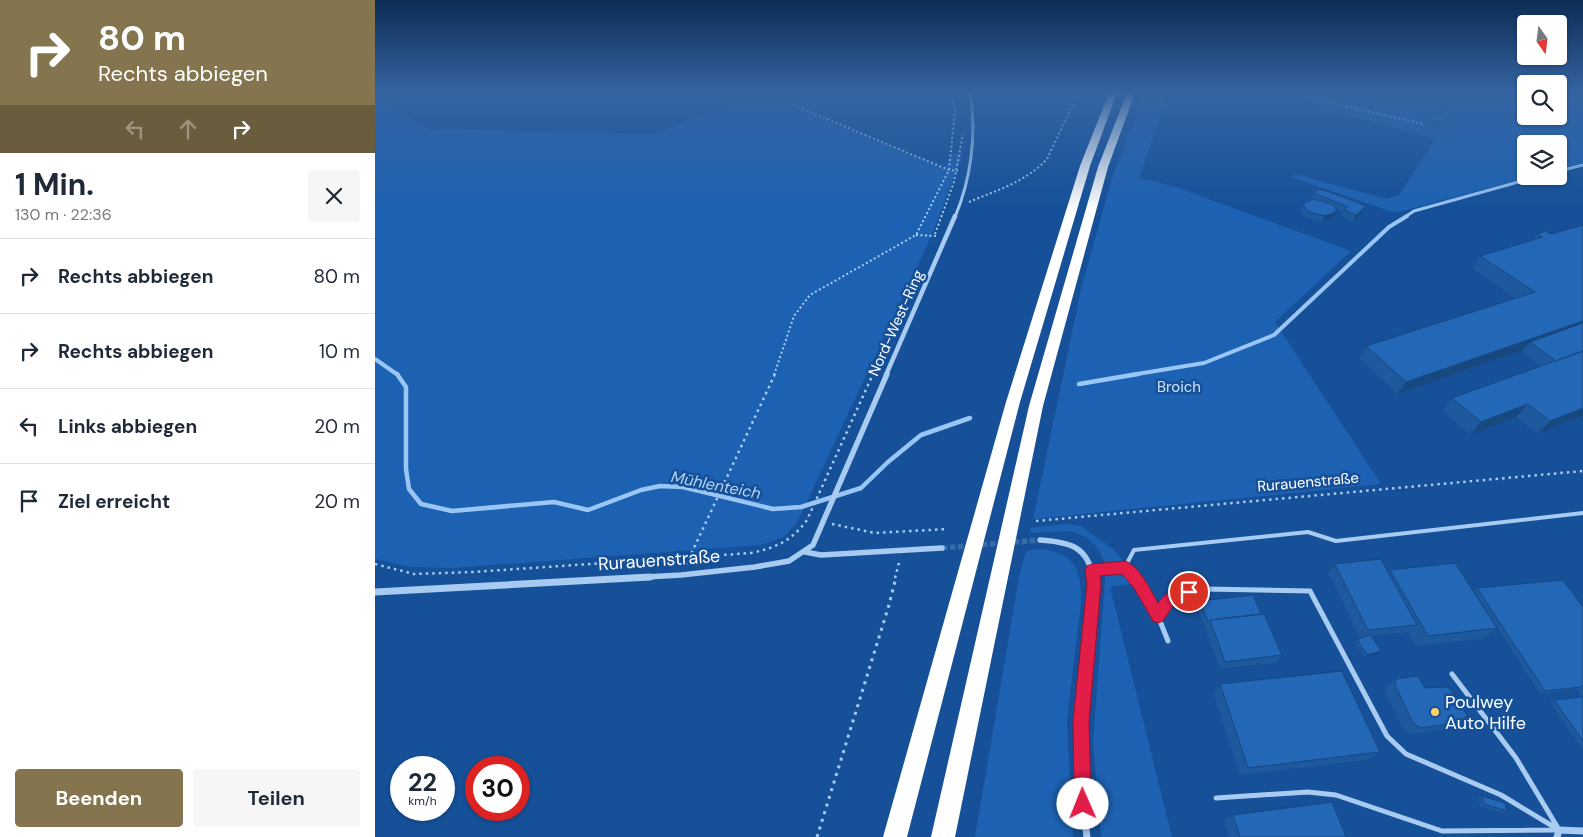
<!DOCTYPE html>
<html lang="de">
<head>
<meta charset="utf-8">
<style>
  :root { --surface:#fff; --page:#f6f6f7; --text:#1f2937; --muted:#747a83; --line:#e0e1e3; --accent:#84754e }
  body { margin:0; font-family:"DM Sans",sans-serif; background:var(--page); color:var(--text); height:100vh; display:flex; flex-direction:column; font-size:19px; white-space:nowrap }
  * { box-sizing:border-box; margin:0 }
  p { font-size:16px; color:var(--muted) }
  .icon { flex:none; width:28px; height:28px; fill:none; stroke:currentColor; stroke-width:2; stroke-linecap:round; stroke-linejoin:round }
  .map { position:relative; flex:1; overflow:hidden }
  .side { display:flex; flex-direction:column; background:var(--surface); width:375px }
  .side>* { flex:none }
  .top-card { background:#84754e; color:#fff; overflow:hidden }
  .needle { width:32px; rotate:166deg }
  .fabs { position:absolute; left:1142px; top:15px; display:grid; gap:10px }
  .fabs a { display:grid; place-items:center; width:50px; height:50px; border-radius:5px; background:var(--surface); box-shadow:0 1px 4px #0004; font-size:25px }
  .speed { position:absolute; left:15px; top:756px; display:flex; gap:10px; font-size:25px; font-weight:700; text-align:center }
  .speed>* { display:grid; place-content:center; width:65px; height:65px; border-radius:50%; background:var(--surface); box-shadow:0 1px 4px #0004; line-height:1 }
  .speed small { font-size:12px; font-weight:400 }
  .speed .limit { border:8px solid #d22; background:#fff; color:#111 }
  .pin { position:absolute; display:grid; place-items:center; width:42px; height:42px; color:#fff; margin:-21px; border:2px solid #fff; border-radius:50%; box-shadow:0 1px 5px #0007 }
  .me { position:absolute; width:55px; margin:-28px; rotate:359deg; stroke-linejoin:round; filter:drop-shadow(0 0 4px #0008) }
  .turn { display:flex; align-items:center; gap:18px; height:105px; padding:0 15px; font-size:22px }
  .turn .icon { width:65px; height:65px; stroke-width:2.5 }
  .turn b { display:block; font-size:35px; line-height:42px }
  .lanes { display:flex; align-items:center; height:48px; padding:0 15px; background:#0003; justify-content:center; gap:25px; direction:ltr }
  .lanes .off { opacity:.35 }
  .round { display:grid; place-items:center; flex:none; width:52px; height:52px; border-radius:5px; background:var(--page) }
  .head { display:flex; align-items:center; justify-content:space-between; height:85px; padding:0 15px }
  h1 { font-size:30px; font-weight:700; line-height:38px }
  .primary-button { display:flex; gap:10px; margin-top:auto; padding:10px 15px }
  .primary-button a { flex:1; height:58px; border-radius:5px; background:var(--accent); color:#fff; font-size:20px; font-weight:700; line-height:58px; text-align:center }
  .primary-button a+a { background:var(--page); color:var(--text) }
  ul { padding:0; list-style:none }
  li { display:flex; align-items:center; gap:15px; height:75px; padding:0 15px; border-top:1px solid var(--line) }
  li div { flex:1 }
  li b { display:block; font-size:19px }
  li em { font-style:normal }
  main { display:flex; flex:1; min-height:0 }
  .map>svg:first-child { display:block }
</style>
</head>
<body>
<main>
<section class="side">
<div class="top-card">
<div class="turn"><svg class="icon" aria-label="right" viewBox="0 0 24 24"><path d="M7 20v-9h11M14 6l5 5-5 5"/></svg><div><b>80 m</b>Rechts abbiegen</div></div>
<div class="lanes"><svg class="icon off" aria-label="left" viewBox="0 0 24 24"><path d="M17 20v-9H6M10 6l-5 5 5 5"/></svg><svg class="icon off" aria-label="ahead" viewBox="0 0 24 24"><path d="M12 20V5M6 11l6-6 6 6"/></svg><svg class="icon" aria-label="right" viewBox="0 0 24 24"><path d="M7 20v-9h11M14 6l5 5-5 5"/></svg></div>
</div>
<div class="head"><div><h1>1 Min.</h1><p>130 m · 22:36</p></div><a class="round"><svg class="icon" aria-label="close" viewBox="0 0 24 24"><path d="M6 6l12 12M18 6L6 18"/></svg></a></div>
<ul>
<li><svg class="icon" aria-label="right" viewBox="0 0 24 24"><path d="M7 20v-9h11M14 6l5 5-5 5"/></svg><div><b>Rechts abbiegen</b></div><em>80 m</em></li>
<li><svg class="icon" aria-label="right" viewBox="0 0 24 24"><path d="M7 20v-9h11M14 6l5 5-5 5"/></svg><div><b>Rechts abbiegen</b></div><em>10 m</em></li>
<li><svg class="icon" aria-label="left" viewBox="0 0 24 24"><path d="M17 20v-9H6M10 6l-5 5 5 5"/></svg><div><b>Links abbiegen</b></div><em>20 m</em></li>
<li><svg class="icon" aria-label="arrive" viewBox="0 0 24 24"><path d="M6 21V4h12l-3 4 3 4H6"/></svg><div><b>Ziel erreicht</b></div><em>20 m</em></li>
</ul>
<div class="primary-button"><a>Beenden</a><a>Teilen</a></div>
</section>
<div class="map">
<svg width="1208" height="837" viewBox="0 0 1208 837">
  <rect width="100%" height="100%" fill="#155098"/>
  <path fill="#1d62b2" d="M380,93H387L568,168L577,154L588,153L556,237L422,523L409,537L386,545L78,568L35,567L0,559V97L53,129L280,134Z
    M770,93H793L764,178L798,186L976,251L900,322L1006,484L658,519L707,285L738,175Z
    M894,93H1018L1081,109L1096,93H1151V116H1184V93H1208V163L1184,169V144H1151V176H1158L1020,213L916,177L920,174L1011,199L1024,195L1060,139Z
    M692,524L706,526L738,549L751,564L757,584L735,587L797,837H726L718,742L730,579L729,561L722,547L711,537L695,531L655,533V528Z
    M662,549C698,551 707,567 706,602L692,721L698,837H600L644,577L651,551Z"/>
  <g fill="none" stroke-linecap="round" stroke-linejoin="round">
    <path stroke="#9ac6f5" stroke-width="3" d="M1184,171L1208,165
      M1030,217L1039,211L1165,176"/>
    <path stroke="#9ac6f5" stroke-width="4" d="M0,359L23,375
      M756,375L829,363L899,335L1014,227L1032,216"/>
    <path stroke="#9ac6f5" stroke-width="4.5" d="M22,374L31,387V469L34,489L46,504L77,511L179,502L213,510L266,490L285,486L308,487L398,509L426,507L486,488L513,462L546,435L595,418
      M704,384L763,374"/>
    <path stroke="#386aa7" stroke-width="5.5" stroke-dasharray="5.5 2.5" stroke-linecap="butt" d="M567,548L665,540"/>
    <path stroke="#a8cbf2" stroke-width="2" stroke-dasharray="2 2.5" stroke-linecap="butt" d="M390,93L574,170L583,171
      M924,93L926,96L1048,124
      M594,202C622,190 651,182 672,159L703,93
      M560,234L579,182L588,134
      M541,235L562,236
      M399,375L419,316L435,295L541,235L574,170L580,111L576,93
      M497,375L544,272"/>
    <path stroke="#a8cbf2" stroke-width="2.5" stroke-dasharray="2.5 4" stroke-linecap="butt" d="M661,521L1208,471
      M457,524L500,533L572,529
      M0,564L39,574L98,572L376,553C400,548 417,541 432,520L498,374
      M311,565L400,374
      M520,578L525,559"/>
    <path stroke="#a8cbf2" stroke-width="3" stroke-dasharray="3 5" stroke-linecap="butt" d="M442,837L514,605L521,577"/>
    <path stroke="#a8cbf2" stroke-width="4" d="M750,567L759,550L933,532L961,541L1208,513
      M717,570L750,567L760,578"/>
    <path stroke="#a8cbf2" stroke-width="5" d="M758,577L783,616
      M793,641L783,616L796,596L831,589L935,591L1012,736L1031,754L1126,795L1184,830
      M1077,674L1141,758L1183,828
      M841,798L933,792L961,795L1067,831L1183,830"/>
    <path stroke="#a8cbf2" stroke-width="3" d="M580,217C596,179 602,134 595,93"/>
    <path stroke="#a8cbf2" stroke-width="4.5" d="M511,375L580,216"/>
    <path stroke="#a8cbf2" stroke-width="5.5" d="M665,540C694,542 713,546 718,578
      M430,552L446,555L567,548
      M253,578L306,575L380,567L414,561L438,545L512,374"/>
    <path stroke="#a8cbf2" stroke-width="7" d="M0,592L275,577
      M712,837L708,804L706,721L719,584L718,577
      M1182,837L1184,830L1208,831"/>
    <path fill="#fff" fill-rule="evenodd" d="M734,93H742L715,166L645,402L532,837H508L631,402L705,166Z
      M752,93H760L733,167L668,406L580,837H556L654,406L723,167Z"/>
  </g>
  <path fill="#1e599d" d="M1056,119L1070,122L1065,129L1053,125Z
    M939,193L988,212L978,221L966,216L968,212L961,209L958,218L947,222L931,218L926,214V209L929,203L937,200L936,199Z
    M1171,231L1208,416L1162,434L1141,417L1095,435L1067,411L1077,398L1166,366L1147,352L1148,350L1022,394L984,359L991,346L1140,298L1097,268L1105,256L1158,240L1162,234Z
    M960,564L1013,572L1015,570L1122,628L1108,639L1040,646L1033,632L996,636L1003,654L989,657L979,641L982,639L985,638L953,572Z
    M1102,588L1208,607V750L1175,702L1179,700L1206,697L1202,689L1165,694L1099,591Z
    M825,601L886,614L907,655L900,663L845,669L822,606Z
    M1021,679L1050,688L1089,722L1078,728L1036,734L1028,729L1010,692L1012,686Z
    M845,684L1005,752L992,760L865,775L838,693Z
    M1107,796L1132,811L1127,813L1105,806L1103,797Z
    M858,815L971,837H854L849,820Z"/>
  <path fill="#184880" d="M1073,117L1070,122L1065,129L1068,123Z
    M991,206L988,212L978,221L981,215Z
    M961,212L958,218L947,222L950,216Z
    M1208,321V329L1155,342L1148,350L1022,394L1031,382Z
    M1153,404L1141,417L1095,435L1106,422Z
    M1208,408V416L1162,434L1175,421Z
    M1006,651L1003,654L989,657L992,655Z"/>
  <path fill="#2367b7" stroke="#184880" d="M1062,113L1073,117L1068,123L1056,119Z
    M943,189L955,192L991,206L981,215L969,210L973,207L939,193Z
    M939,199L957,204L961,208V212L950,216L934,212L929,207V203Z
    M1208,225V321L1031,382L991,346L1160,292L1105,256L1168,237L1162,234L1171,231L1176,234Z
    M1208,323V351L1181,361L1155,342Z
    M1208,351V408L1175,421L1153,404L1106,422L1077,398Z
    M1006,559L1042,625L993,630L960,564Z
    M1080,563L1122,628L1053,636L1015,570Z
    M1188,580L1208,607V686L1206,687L1170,691L1102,588Z
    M878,595L886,614L835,620L833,622L825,601Z
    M889,614L907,655L850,662L835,620Z
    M996,635L1006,651L992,655L982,639Z
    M967,671L1005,752L873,768L845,684Z
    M1043,676L1050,688L1072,687L1076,690L1092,715L1089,722L1046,728L1038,723L1020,685L1021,679Z
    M1208,697V741L1179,700Z
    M1107,796L1130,803L1132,811L1109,804Z
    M957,802L971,837H865L858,815Z"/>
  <linearGradient id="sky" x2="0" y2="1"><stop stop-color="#0c2c54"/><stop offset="0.44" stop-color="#3564a2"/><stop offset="1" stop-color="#3564a2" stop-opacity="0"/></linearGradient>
  <rect width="1208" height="210" fill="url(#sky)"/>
  <path fill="#e11d48" stroke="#92132f" d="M750,561C766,567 775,590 783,603C791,592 803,582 818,588L820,592L818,597L801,601L788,621L783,623L778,621L759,588L747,574L725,576L726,584L714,721L716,804L714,810L708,812L701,810L699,804L698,721L712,584L710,570L712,566L717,564Z"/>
  <circle fill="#ffd269" stroke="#155098" stroke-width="2" cx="1060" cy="712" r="5"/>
  <g text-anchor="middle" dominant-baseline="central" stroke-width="5" stroke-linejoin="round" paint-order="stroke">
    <g font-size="15" fill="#fff" stroke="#155098">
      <text transform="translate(521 323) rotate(-66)">Nord-West-Ring</text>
      <text transform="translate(933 482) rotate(-5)">Rurauenstraße</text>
    </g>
    <g font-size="15" fill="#d0e5fd" stroke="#155098">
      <text x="804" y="387">Broich</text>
    </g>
    <g font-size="16" font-style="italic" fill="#b5d5f9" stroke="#155098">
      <text transform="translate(341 485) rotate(11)">Mühlenteich</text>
    </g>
    <g font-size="18" fill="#fff" stroke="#155098">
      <text transform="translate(284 560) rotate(-4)">Rurauenstraße</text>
    </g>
    <g font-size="18" fill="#fff" stroke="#155098" text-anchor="start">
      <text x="1070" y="702">Poulwey<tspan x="1070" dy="21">Auto Hilfe</tspan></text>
    </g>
  </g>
</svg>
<div class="fabs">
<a><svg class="needle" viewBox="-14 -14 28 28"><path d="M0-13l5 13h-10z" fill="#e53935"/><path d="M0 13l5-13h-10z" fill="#747a83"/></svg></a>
<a><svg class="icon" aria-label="search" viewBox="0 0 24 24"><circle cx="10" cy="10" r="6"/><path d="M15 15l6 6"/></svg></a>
<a><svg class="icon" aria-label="layers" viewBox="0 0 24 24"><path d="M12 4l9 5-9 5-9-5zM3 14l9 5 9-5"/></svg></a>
</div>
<div class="speed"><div>22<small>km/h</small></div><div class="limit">30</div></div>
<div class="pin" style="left:814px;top:592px;background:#d93025"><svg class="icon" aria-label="arrive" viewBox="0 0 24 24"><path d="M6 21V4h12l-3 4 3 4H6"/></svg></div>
<svg class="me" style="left:708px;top:804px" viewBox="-20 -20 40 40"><circle r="19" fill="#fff"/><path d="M0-13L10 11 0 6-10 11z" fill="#e11d48"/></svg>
</div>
</main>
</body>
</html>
